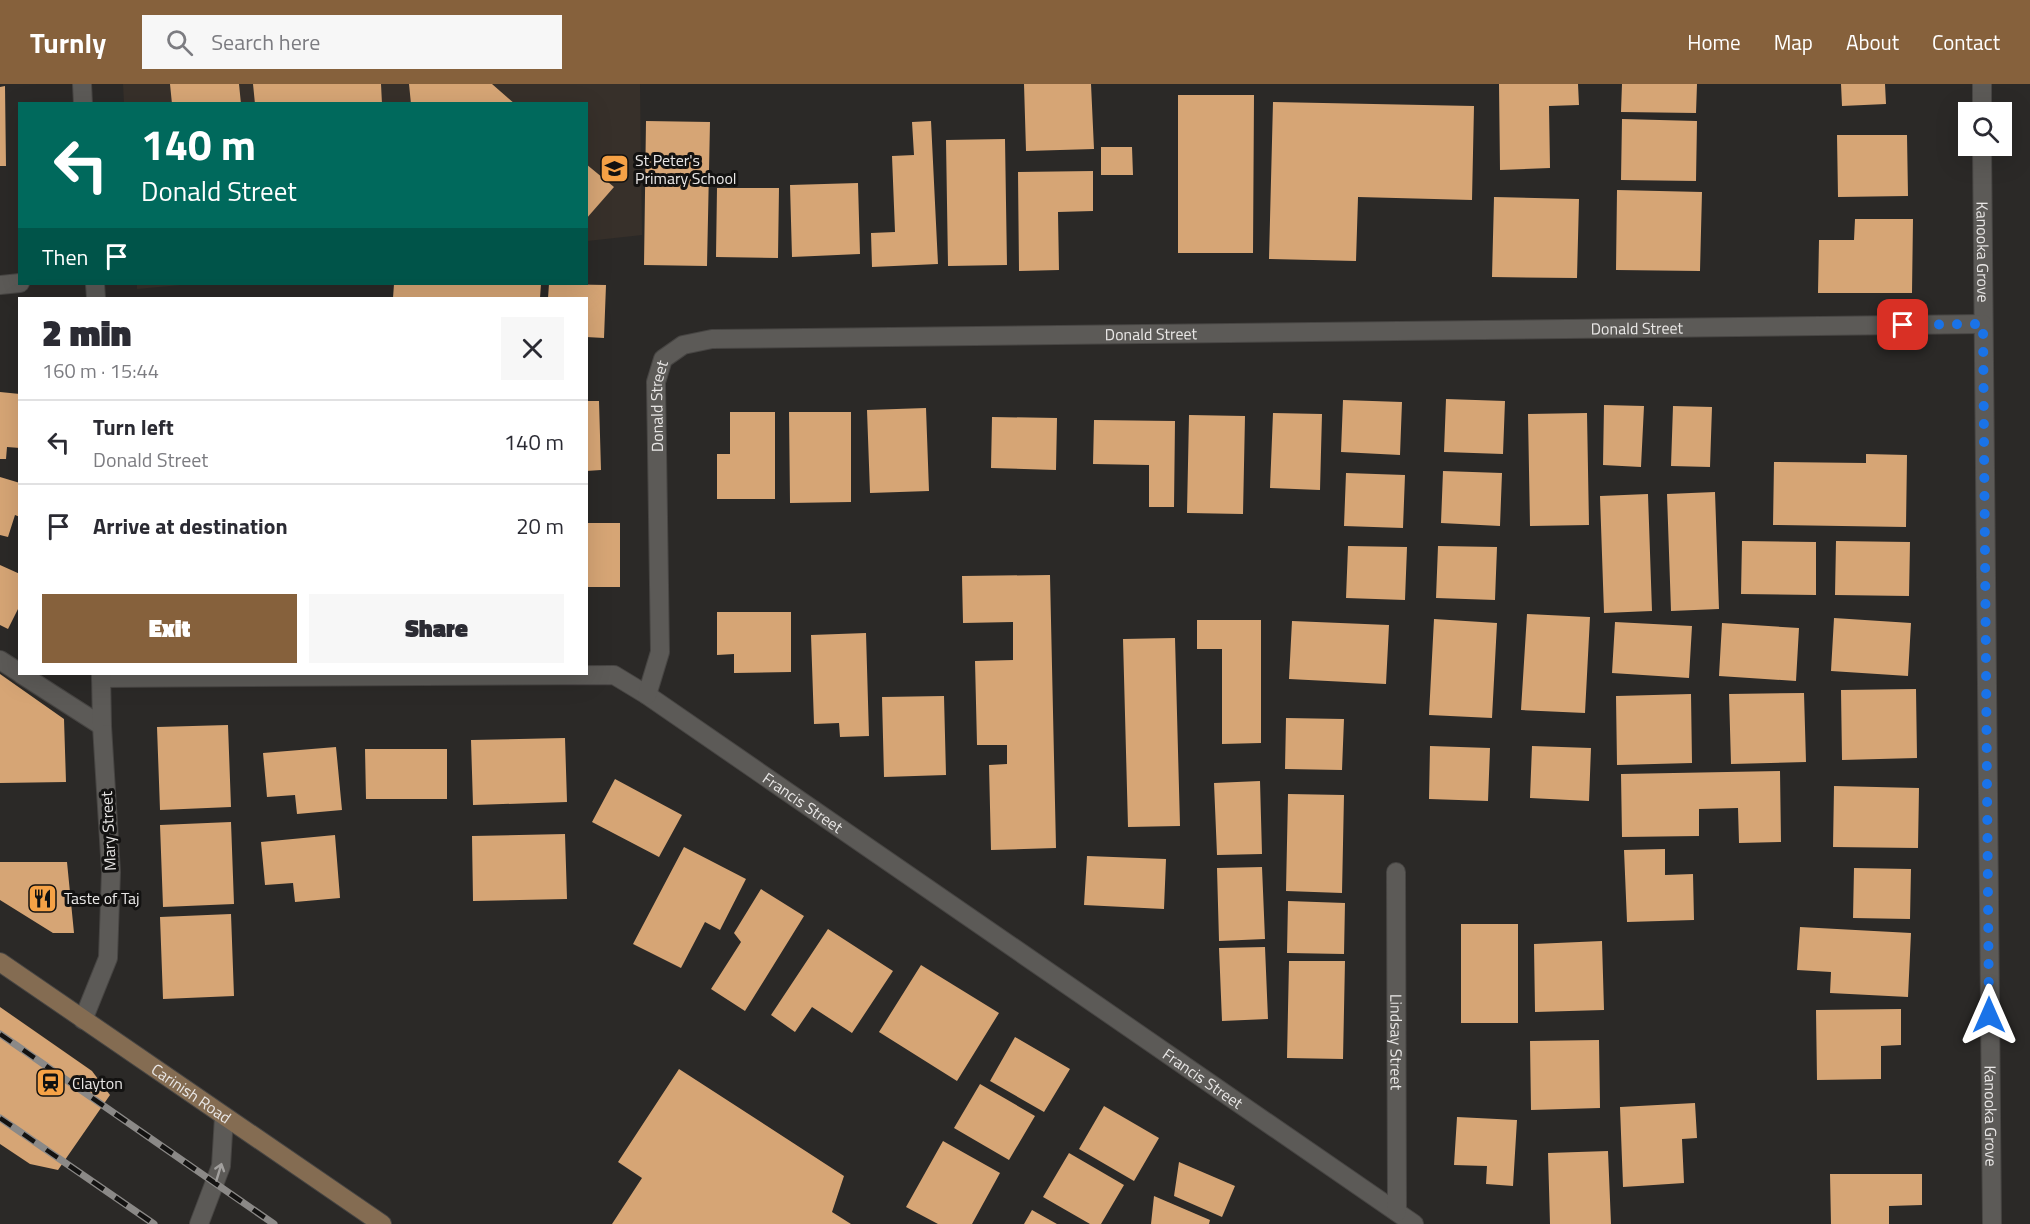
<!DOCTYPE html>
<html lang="en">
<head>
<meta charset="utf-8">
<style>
  :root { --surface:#fff; --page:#f7f7f7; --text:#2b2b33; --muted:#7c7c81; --line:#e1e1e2; --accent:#86613c }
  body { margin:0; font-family:"Titillium Web",sans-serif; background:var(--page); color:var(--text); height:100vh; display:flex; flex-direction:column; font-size:22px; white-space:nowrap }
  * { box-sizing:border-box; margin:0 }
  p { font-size:20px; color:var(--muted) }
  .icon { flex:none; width:33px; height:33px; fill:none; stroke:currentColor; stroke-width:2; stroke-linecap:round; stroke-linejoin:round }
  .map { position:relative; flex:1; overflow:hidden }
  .drawer { position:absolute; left:18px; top:213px; width:570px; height:378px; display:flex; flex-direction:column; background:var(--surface); border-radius:0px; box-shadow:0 6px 24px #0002 }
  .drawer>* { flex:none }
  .hud { position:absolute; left:18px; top:18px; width:570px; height:183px; border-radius:0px; box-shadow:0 6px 24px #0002; background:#00695c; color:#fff; overflow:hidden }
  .buttons { position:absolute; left:1958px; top:18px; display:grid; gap:12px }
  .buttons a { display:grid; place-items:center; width:54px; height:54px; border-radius:0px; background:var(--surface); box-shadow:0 6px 24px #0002; font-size:30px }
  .pin { position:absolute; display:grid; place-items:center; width:51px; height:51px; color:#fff; margin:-26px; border-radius:12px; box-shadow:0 3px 9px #0006 }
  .me { position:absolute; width:66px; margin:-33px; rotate:0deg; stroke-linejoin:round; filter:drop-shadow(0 0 4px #0008) }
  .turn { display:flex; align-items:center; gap:21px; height:126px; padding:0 24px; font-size:27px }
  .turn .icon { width:78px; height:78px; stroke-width:2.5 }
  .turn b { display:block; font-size:42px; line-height:51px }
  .then { display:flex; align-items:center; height:57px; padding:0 24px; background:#0003; gap:12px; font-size:22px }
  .round { display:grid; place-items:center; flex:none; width:63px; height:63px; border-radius:0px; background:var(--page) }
  .head { display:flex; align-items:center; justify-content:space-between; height:102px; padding:0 24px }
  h1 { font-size:36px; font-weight:800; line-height:45px }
  .button { display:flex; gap:12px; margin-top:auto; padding:12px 24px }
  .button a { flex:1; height:69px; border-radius:0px; background:var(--accent); color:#fff; font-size:24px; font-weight:800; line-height:69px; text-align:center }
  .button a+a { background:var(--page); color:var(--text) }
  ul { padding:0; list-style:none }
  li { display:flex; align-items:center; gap:18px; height:84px; padding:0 24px; border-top:2px solid var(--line) }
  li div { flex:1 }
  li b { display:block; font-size:22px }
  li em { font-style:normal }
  header { display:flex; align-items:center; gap:36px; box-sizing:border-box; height:84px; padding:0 30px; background:var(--accent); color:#fff }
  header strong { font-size:28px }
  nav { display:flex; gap:33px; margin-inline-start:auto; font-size:21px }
  .search { width:420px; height:54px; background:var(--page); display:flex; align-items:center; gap:15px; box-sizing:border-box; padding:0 21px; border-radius:0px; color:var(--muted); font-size:22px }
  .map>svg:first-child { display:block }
</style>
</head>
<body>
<header>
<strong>Turnly</strong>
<div class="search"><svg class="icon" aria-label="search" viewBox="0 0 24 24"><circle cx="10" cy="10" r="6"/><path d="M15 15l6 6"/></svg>Search here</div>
<nav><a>Home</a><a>Map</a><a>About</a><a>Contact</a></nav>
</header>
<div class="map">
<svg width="2030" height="1140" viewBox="0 0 2030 1140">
  <rect width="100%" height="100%" fill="#2b2927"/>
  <path fill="#37302a" d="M123,0H640L642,151L587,157L586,20H124Z
    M137,200H192L137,205Z"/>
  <path fill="#d6a575" d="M170,0H239L241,20H172Z
    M253,0H381L382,20H255Z
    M409,0H492L515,20H411Z
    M1024,0H1091L1094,65L1026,67Z
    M1499,0H1578L1579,21L1549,22L1550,84L1500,86Z
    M1622,0H1697L1696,29L1621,28Z
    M1841,0H1885L1886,20L1842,22Z
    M5,2L6,82H0V3Z
    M1178,11H1254L1253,169H1178Z
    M1273,18L1474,22L1472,116L1358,113L1356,177L1269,175Z
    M1622,35L1697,37L1696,97L1621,96Z
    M646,37L710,38L707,182L644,181Z
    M931,37L938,180L872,183L871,149L895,148L892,72L914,71L912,38Z
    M1837,51H1907L1908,112L1838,113Z
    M1005,55L1007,181L948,182L946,56Z
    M1101,63H1132L1133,91H1101Z
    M586,80L614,103L586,135Z
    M1093,87V127L1058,128L1059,186L1019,187L1018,88Z
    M858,99L860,170L792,173L790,101Z
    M717,104H779L778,174L716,173Z
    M1617,106L1702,108L1700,187L1616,186Z
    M1494,113L1579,115L1577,194L1492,193Z
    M1855,135H1913L1912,209H1818L1819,156H1854Z
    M394,200H541L540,214H393Z
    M549,200L606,201L604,254L586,253V214H548Z
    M0,308L20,310V364L7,363L6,375H0Z
    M1446,315L1505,317L1503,370L1444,368Z
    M1343,316L1402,318L1400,371L1341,368Z
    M586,317H599L601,386L586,387Z
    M1604,321L1644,322L1641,383L1603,381Z
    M1673,322L1712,323L1710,383L1671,382Z
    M926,324L929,407L870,409L867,326Z
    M730,328H775V415H717V370H730Z
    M789,328H851V418L790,419Z
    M1273,329L1322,330L1320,406L1270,404Z
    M1587,329L1589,441L1530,442L1528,330Z
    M1189,331L1245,332L1243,430L1187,429Z
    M992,333L1057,334L1056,386L991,384Z
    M1094,336L1175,337L1174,423H1149V381L1093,380Z
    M1866,370L1907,371L1906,443L1773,441L1774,378L1866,379Z
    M1443,387L1502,389L1500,442L1441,439Z
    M1346,389L1405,391L1403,444L1344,442Z
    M0,393L20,399V433L15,431L8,453L0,451Z
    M1715,408L1719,525L1671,527L1667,410Z
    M1648,410L1652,527L1604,529L1600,412Z
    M586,439H620V503H586Z
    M1742,457L1816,458V511L1741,510Z
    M1836,457L1910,458L1909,512L1835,511Z
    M1348,462L1407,463L1405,516L1346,514Z
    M1438,462L1497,463L1495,516L1436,514Z
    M0,481L20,490V521L8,545L0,541Z
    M1050,491L1056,764L991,766L989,681L1007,680V661H977L975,577L1013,576V538L963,539L962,492Z
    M717,528H791V588L734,589V570L717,571Z
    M1527,530L1590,533L1585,629L1521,626Z
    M1834,534L1911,539L1908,592L1831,587Z
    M1434,535L1497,539L1492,634L1429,631Z
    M1197,536H1261V659L1222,660V565H1197Z
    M1292,537L1389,541L1386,600L1289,595Z
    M1615,538L1692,542L1689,594L1612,589Z
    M1722,539L1799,544L1796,597L1719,592Z
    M866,549L869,652L840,653L839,639L814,640L811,551Z
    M1175,554L1180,742L1128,743L1123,555Z
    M0,590L64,635L66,698L0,699Z
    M1916,605L1917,674L1842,676L1841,606Z
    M1804,609L1806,678L1731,680L1729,610Z
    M1691,610L1692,679L1617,681L1616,612Z
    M944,612L946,691L884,693L882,613Z
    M1286,634L1344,635L1342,686L1285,685Z
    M228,641L231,723L160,726L157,643Z
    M565,654L567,718L473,721L471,656Z
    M1430,662L1490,664L1488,717L1429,715Z
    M1532,662L1591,664L1589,717L1530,714Z
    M336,663L342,726L297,730L295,711L267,713L263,669Z
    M365,665H447V715H366Z
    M1780,687L1781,758L1739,759L1738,724L1699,725V752L1622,753L1621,690Z
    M615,695L682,731L659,773L592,738Z
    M1260,697L1262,770L1217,771L1214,699Z
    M1834,702L1919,704L1918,764L1833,763Z
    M1288,710L1344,711L1342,809L1286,807Z
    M231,738L234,820L163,823L160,741Z
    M565,750L567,815L473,817L472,752Z
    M335,751L340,814L295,818L293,799L265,801L261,758Z
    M684,763L746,795L720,846L705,838L681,884L633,860Z
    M1665,765V791L1693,790L1694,836L1627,838L1624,766Z
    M1087,772L1166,775L1164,825L1084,821Z
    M0,778H67L74,849H53L0,816Z
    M1262,783L1265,855L1219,857L1217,784Z
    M1854,784L1911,785L1910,835L1853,834Z
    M761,805L804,832L745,927L711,905L741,858L734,849Z
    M1288,817L1345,819L1344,870L1287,869Z
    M231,830L234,912L163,915L160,833Z
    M1461,840H1518V939H1461Z
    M1800,843L1911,849L1908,913L1830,909L1831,888L1797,886Z
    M828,845L893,887L852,949L812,923L795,948L771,931Z
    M1602,857L1604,926L1535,928L1534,860Z
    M1265,863L1268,935L1222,937L1219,864Z
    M1289,877H1345L1343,975L1287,974Z
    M921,881L999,929L957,997L879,948Z
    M0,923L92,987L110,1011L58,1086L30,1080L0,1060Z
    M1901,925V961L1881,962V995L1817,996L1816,926Z
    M1015,953L1070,985L1044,1028L990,997Z
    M1599,956L1600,1024L1531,1026L1530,957Z
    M679,985L844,1092L832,1128L851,1140H612L642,1094L618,1078Z
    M980,1000L1035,1032L1009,1076L954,1044Z
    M1695,1019L1697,1054L1682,1055L1684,1099L1623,1103L1620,1023Z
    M1104,1022L1159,1054L1134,1097L1079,1065Z
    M1457,1033L1517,1036L1513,1102L1486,1100L1487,1082L1454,1081Z
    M943,1057L1000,1089L972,1140H938L906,1123Z
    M1608,1067L1611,1140H1550L1548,1069Z
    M1069,1069L1124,1101L1101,1140H1090L1043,1113Z
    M1179,1078L1235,1102L1222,1133L1174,1112Z
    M1830,1090H1922V1121L1889,1122V1140H1831Z
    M1154,1112L1210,1136L1209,1140H1151Z
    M1032,1126L1057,1140H1024Z"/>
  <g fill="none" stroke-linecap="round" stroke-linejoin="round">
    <defs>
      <path id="lane" d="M0,201L20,199
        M0,576L20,589
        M21,590L102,642
        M199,1140L221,1082L224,1033"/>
      <g id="street">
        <path d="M82,0L83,20"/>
        <path d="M1982,0V28"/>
        <path id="s1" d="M1982,62L1992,1140"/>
        <path d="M95,200L96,214"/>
        <path id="s2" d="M101,594L614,591L647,611L1414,1140"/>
        <path id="s3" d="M647,611L660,568L656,298L663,275L683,261L712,255L1983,240"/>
        <path id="s4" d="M1396,788L1397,1128"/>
        <path d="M83,936L108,874L111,788L102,642L101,590"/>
      </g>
      <g id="secondary">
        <path id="s5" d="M0,878L382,1140"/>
      </g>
    </defs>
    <use href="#lane" stroke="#474543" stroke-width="20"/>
    <use href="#street" stroke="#474543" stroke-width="20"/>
    <use href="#secondary" stroke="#474543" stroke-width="20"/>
    <use href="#lane" stroke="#5c5a57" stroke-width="18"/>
    <use href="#street" stroke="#5c5a57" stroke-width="18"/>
    <use href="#secondary" stroke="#846c52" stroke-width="18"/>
    <defs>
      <path id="rail" d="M0,950L274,1140
        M0,1034L154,1140"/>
    </defs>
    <use href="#rail" stroke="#8b8987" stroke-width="7"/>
    <use href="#rail" stroke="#131211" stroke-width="4.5" stroke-dasharray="14" stroke-linecap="butt"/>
  </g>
  <defs><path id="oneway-shaft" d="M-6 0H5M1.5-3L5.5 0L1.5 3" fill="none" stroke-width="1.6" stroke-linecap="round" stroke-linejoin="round" transform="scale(1.5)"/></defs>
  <use stroke="#a2a09e" href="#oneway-shaft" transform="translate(219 1088) rotate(-73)"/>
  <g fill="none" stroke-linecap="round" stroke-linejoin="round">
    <path stroke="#1a73e8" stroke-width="10" stroke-dasharray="0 18" d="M1903,241L1983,240L1989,931"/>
  </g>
  <defs>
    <symbol id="school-square" viewBox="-11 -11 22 22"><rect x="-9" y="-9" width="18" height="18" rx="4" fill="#f6a246" stroke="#131211"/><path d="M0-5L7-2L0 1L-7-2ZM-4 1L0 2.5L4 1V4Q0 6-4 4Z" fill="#111"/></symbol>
    <symbol id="restaurant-square" viewBox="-11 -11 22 22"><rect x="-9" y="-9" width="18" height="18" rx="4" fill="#f6a246" stroke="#131211"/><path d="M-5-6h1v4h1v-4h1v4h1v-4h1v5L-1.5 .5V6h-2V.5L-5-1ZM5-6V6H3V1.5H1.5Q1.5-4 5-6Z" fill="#111"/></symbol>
    <symbol id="station-square" viewBox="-11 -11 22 22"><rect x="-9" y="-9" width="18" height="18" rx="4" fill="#f6a246" stroke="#131211"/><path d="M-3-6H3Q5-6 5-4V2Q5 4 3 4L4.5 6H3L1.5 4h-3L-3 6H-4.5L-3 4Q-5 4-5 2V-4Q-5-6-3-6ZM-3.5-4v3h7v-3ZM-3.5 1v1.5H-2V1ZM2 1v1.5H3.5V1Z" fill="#111"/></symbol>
  </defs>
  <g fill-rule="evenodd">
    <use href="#school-square" x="598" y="68" width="33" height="33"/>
    <use href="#restaurant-square" x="26" y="798" width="33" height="33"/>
    <use href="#station-square" x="34" y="982" width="33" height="33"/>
  </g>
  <g text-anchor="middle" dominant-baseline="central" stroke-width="6" stroke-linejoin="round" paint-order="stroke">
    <g font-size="16" fill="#e9e7e6" stroke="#131211" text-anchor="start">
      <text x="635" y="76">St Peter's<tspan x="635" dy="18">Primary School</tspan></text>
      <text x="64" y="814">Taste of Taj</text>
      <text x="72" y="999">Clayton</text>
    </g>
    <g font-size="16" fill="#e9e7e6" stroke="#131211">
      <text stroke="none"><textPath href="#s1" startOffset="106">Kanooka Grove</textPath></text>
      <text stroke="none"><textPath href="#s3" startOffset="1318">Donald Street</textPath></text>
      <text stroke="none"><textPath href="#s3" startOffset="832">Donald Street</textPath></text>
      <text stroke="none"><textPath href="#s3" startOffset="291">Donald Street</textPath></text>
      <text stroke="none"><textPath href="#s2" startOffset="741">Francis Street</textPath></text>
      <text transform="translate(108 747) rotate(-93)">Mary Street</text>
      <text stroke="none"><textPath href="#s4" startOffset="170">Lindsay Street</textPath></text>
      <text stroke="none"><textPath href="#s2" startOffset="1227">Francis Street</textPath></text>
      <text stroke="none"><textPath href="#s5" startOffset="232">Carinish Road</textPath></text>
      <text stroke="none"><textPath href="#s1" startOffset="970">Kanooka Grove</textPath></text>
    </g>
  </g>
</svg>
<div class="buttons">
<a><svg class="icon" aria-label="search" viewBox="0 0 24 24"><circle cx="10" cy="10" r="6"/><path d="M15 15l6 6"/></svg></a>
</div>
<div class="pin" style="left:1903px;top:241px;background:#d93025"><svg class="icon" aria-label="arrive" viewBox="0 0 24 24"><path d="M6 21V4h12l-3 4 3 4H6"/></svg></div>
<svg class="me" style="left:1989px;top:931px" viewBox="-20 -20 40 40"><path d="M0-17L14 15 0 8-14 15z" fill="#1a73e8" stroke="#fff" stroke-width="4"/></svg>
<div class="hud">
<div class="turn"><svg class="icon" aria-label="left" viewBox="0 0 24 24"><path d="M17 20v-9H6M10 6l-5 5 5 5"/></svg><div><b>140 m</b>Donald Street</div></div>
<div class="then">Then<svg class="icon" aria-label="arrive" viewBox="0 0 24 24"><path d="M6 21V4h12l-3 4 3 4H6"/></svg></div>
</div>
<section class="drawer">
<div class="head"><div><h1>2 min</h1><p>160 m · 15:44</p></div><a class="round"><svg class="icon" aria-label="close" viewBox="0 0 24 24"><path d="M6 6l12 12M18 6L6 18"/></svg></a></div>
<ul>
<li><svg class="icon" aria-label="left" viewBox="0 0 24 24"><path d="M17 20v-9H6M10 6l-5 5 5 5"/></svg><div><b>Turn left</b><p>Donald Street</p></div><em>140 m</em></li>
<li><svg class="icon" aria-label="arrive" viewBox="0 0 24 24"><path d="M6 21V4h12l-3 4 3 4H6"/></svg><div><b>Arrive at destination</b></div><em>20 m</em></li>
</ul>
<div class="button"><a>Exit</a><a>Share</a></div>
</section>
</div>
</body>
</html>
